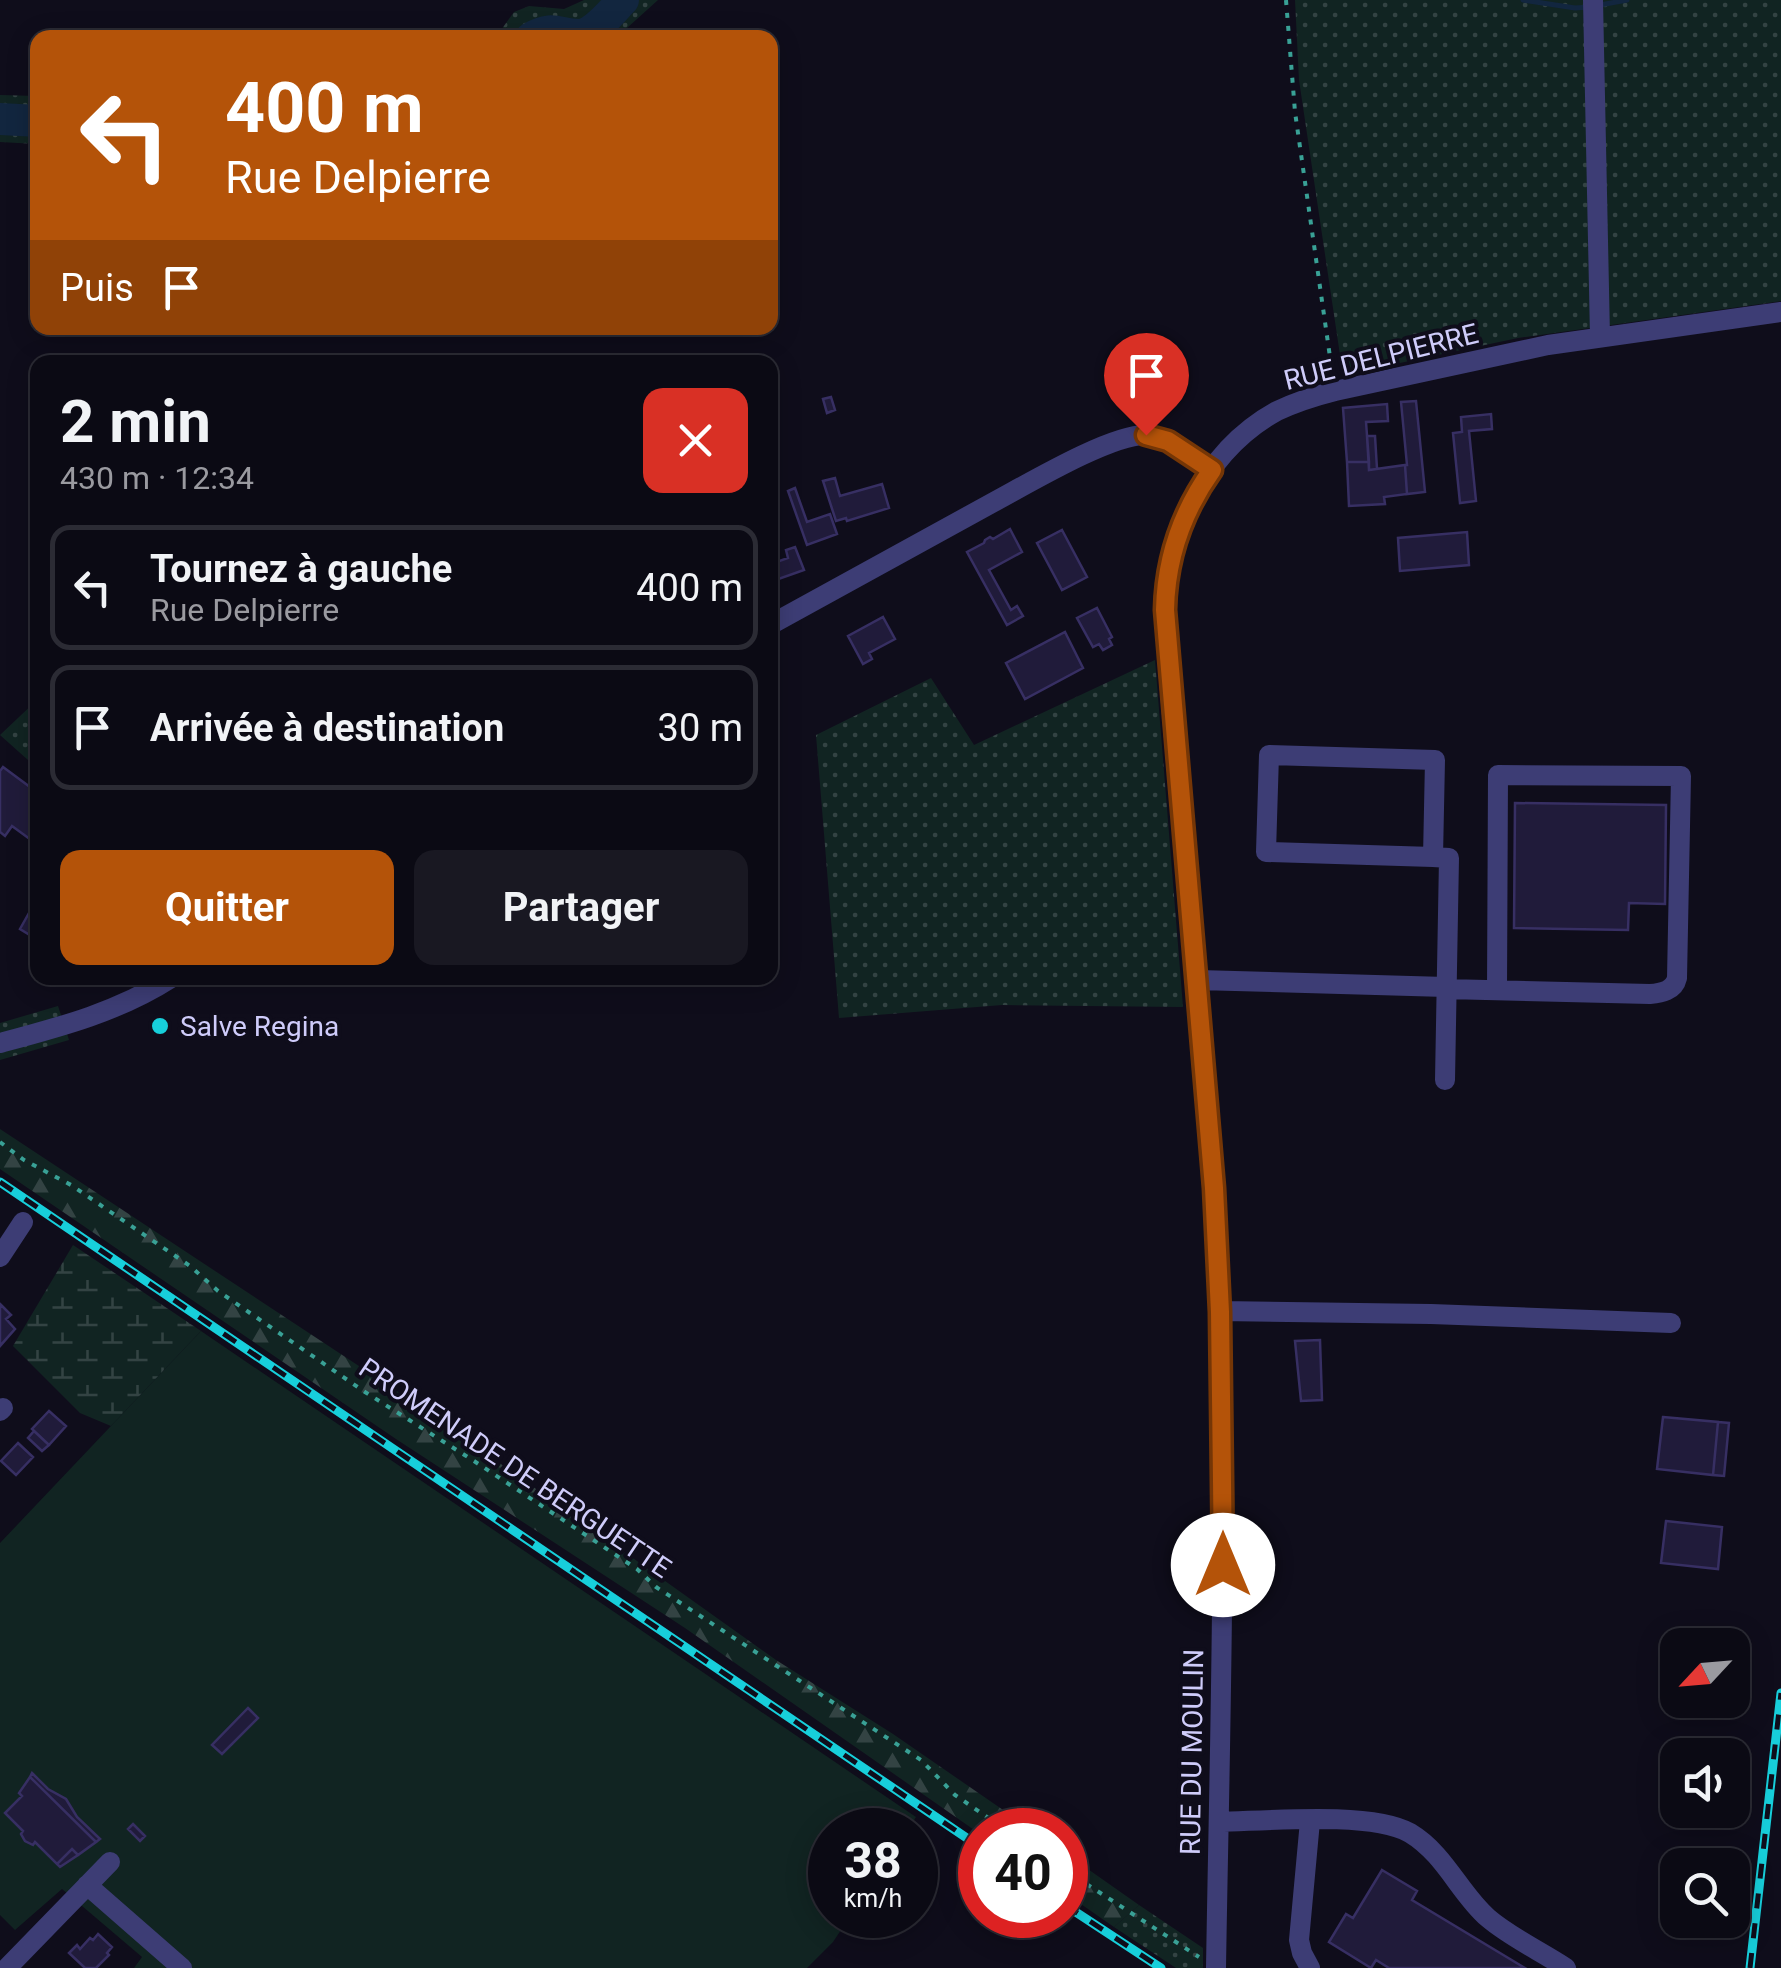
<!DOCTYPE html>
<html lang="fr">
<head>
<meta charset="utf-8">
<style>
  :root { --surface:#0b0a14; --page:#191822; --text:#f1f3f6; --muted:#9a9aa0; --line:#2b2b34; --accent:#b45309 }
  body { margin:0; font-family:Roboto,sans-serif; background:var(--page); color:var(--text); height:100vh; display:flex; flex-direction:column; font-size:38px; white-space:nowrap }
  * { box-sizing:border-box; margin:0 }
  p { font-size:32px; color:var(--muted) }
  .icon { flex:none; width:55px; height:55px; fill:none; stroke:currentColor; stroke-width:2; stroke-linecap:round; stroke-linejoin:round }
  .map { position:relative; flex:1; overflow:hidden }
  .side { position:absolute; left:30px; top:355px; width:748px; height:630px; display:flex; flex-direction:column; background:var(--surface); border-radius:20px; box-shadow:0 5px 25px #0003,0 0 0 2px var(--line) }
  .side>* { flex:none }
  .guide { position:absolute; left:30px; top:30px; width:748px; height:305px; border-radius:20px; box-shadow:0 5px 25px #0003,0 0 0 2px var(--line); background:#b45309; color:#fff; overflow:hidden }
  .needle { width:65px; rotate:244deg }
  .buttons { position:absolute; left:1660px; top:1628px; display:grid; gap:20px }
  .buttons a { display:grid; place-items:center; width:90px; height:90px; border-radius:20px; background:var(--surface); box-shadow:0 5px 25px #0003,0 0 0 2px var(--line); font-size:50px }
  .speed { position:absolute; left:808px; top:1808px; display:flex; gap:20px; font-size:50px; font-weight:700; text-align:center }
  .speed>* { display:grid; place-content:center; width:130px; height:130px; border-radius:50%; background:var(--surface); box-shadow:0 5px 25px #0003,0 0 0 2px var(--line); line-height:1 }
  .speed small { font-size:25px; font-weight:400 }
  .speed .limit { border:15px solid #d22; background:#fff; color:#111 }
  .pin { position:absolute; display:grid; place-items:center; width:85px; height:85px; color:#fff; margin:-102px -42px; border-radius:50% 50% 50% 0; rotate:-45deg; box-shadow:0 0 10px #0007 }
  .pin .icon { rotate:45deg }
  .me { position:absolute; width:110px; margin:-55px; rotate:0deg; stroke-linejoin:round; filter:drop-shadow(0 0 8px #0008) }
  .turn { display:flex; align-items:center; gap:35px; height:210px; padding:0 30px; font-size:45px }
  .turn .icon { width:130px; height:130px; stroke-width:2.5 }
  .turn b { display:block; font-size:70px; line-height:85px }
  .then { display:flex; align-items:center; height:95px; padding:0 30px; background:#0003; gap:20px; font-size:38px }
  .round { display:grid; place-items:center; flex:none; width:105px; height:105px; border-radius:20px; background:var(--page) }
  .head { display:flex; align-items:center; justify-content:space-between; height:170px; padding:0 30px }
  h1 { font-size:60px; font-weight:700; line-height:75px }
  .action { display:flex; gap:20px; margin-top:auto; padding:20px 30px }
  .action a { flex:1; height:115px; border-radius:20px; background:var(--accent); color:#fff; font-size:40px; font-weight:700; line-height:115px; text-align:center }
  .action a+a { background:var(--page); color:var(--text) }
  ul { padding:0; list-style:none }
  li { display:flex; align-items:center; gap:30px; height:125px; margin:0 20px 15px; padding:0 10px; border:5px solid var(--line); border-radius:20px }
  li div { flex:1 }
  li b { display:block; font-size:38px }
  li em { font-style:normal }
  .map>svg:first-child { display:block }
</style>
</head>
<body>
<div class="map">
<svg width="1781" height="1968" viewBox="0 0 1781 1968">
  <defs>
    <pattern id="grass-dots" width="8" height="8" patternUnits="userSpaceOnUse" patternTransform="scale(2.5)"><rect width="8" height="8" fill="#112422"/><path d="M2 2h.1M6 6h.1" fill="none" stroke="#334343" stroke-width="1.8" stroke-linecap="round"/></pattern>
    <pattern id="forest-firs" width="22" height="20" patternUnits="userSpaceOnUse" patternTransform="scale(2.5)"><rect width="22" height="20" fill="#112422"/><path d="M5 1l3.5 6h-7zM16 11l3.5 6h-7z" fill="#334343"/></pattern>
    <pattern id="wetland-marsh" width="20" height="14" patternUnits="userSpaceOnUse" patternTransform="scale(2.5)"><rect width="20" height="14" fill="#112422"/><path d="M1 5h8M5 5V1M11 12h8M15 12V8" fill="none" stroke="#334343"/></pattern>
  </defs>
  <rect width="100%" height="100%" fill="#0f0d1b"/>
  <path fill="url(#grass-dots)" d="M584,0H658L617,37H496L514,12L529,6L564,9Z
    M1295,0H1781V301L1518,338L1343,375L1299,80Z
    M0,95L37,96V144L0,142Z
    M1155,660L1183,1007L1002,1005L839,1018L816,735L931,678L974,745Z
    M37,700V768L0,735Z
    M58,1006L69,1040L0,1060V1023Z
    M1139,1905L1203,1948V1968H1176L1114,1927Z"/>
  <path fill="url(#forest-firs)" d="M0,1129L418,1405L776,1660L893,1734L1032,1830H980V1834L685,1628L396,1439L0,1169Z
    M1065,1853L1139,1905L1114,1927L1065,1893Z"/>
  <path fill="url(#wetland-marsh)" d="M73,1245L201,1331L111,1426L80,1413L13,1346Z"/>
  <path fill="#112422" d="M201,1331L916,1817L908,1830H830V1915H851L833,1942L807,1968H134L142,1957L62,1889L15,1930L0,1915V1543Z"/>
  <g fill="none" stroke-linecap="round" stroke-linejoin="round">
    <path stroke="#12263f" stroke-width="5" d="M1523,0L1575,8L1589,7
      M1600,5L1627,0"/>
    <path stroke="#12263f" stroke-width="32" d="M531,38C553,25 559,35 579,35C595,34 612,11 623,0
      M0,119L38,121"/>
  </g>
  <path fill="#201b3a" stroke="#372f63" stroke-width="2.5" d="M831,397L835,410L827,413L823,399Z
    M1416,401L1425,492L1407,494L1405,465H1407L1401,402Z
    M1387,404L1388,421L1366,422L1369,462H1347L1343,408Z
    M1491,414L1492,429L1469,431L1476,501L1460,503L1453,433L1462,432L1461,417Z
    M1367,436H1375L1377,469L1369,470Z
    M1347,462H1369V470L1405,465L1407,494L1384,497L1385,504L1349,506Z
    M835,478L840,496L882,484L889,508L847,521L846,518L836,521L823,481Z
    M795,488L807,522L830,514L837,534L807,545L788,491Z
    M1010,529L1022,552L989,570L1011,610L1017,606L1023,616L1007,625L967,552L984,543L985,540L990,537L993,539Z
    M1062,530L1087,577L1062,590L1037,543Z
    M1467,532L1469,565L1400,571L1398,538Z
    M795,547L804,570L770,582V550L774,563L788,558L786,550Z
    M1097,608L1112,637L1109,639L1112,645L1103,650L1099,644L1093,647L1077,618Z
    M883,617L895,639L869,653L872,659L863,664L848,636Z
    M1065,632L1083,668L1025,699L1006,663Z
    M3,767L38,793V845L12,826L5,836L0,832V771Z
    M1515,803L1666,805L1665,904L1629,903L1628,930L1514,928Z
    M38,897V940L20,929Z
    M0,1304L11,1315L6,1319L15,1329L0,1346Z
    M1320,1340L1322,1400L1301,1401L1295,1341Z
    M49,1411L66,1426L49,1445L32,1429Z
    M1663,1417L1718,1422L1713,1475L1657,1469Z
    M1718,1422L1729,1423L1724,1476L1713,1475Z
    M34,1431L49,1445L42,1451L28,1438Z
    M18,1443L33,1457L16,1475L1,1461Z
    M1666,1521L1722,1527L1718,1569L1661,1563Z
    M248,1708L258,1718L222,1754L212,1745Z
    M32,1773L48,1789L66,1799L77,1817L100,1839L96,1842L30,1777Z
    M30,1777L96,1842L78,1855L72,1849L57,1864L35,1842L33,1845L25,1841L21,1834L23,1831L5,1813L22,1796L19,1793Z
    M133,1824L145,1836L140,1841L128,1829Z
    M72,1849L78,1855L60,1867L57,1864Z
    M1382,1870L1417,1891L1412,1900L1525,1968H1389L1376,1960L1371,1968L1329,1942L1346,1914L1353,1918Z
    M98,1934L112,1947L107,1953L109,1955L96,1968H85L69,1953L77,1945L80,1949L90,1938L93,1940Z"/>
  <g fill="none" stroke-linecap="round" stroke-linejoin="round">
    <path stroke="#39a196" stroke-width="4" stroke-dasharray="5 8" stroke-linecap="butt" d="M1286,0L1295,112L1332,371
      M0,1142L24,1160L71,1185L190,1266L218,1291L365,1392L474,1461L637,1569L656,1587L921,1760L955,1795L1006,1830
      M1065,1870L1199,1957"/>
    <path stroke="#3d3d75" stroke-width="20" d="M1593,0L1600,337
      M770,625C844,584 918,544 992,503C1026,485 1109,435 1145,435C1170,435 1193,457 1212,470
      M1433,857L1435,760L1269,755L1266,852L1433,857L1449,858L1445,1080
      M1198,980L1446,987
      M1446,989L1650,994C1661,993 1674,991 1677,978L1681,776L1498,775L1497,989
      M0,1043C60,1027 118,1012 171,978
      M0,1257L23,1222
      M1220,1311L1431,1314L1671,1323
      M0,1411L3,1408
      M1219,1822C1265,1821 1372,1811 1410,1833C1445,1854 1460,1894 1488,1918C1510,1937 1542,1952 1566,1968
      M87,1885L182,1968
      M7,1968L110,1862
      M1216,1968C1220,1716 1229,1464 1215,1212C1205,1016 1178,821 1165,625C1163,541 1201,453 1277,411C1296,402 1315,396 1335,391L1548,345L1781,312
      M1310,1968L1302,1953L1299,1940L1310,1821"/>
    <defs>
      <path id="rail" d="M0,1182L980,1847
        M1065,1905L1161,1968
        M1750,1968L1781,1693"/>
    </defs>
    <use href="#rail" stroke="#17cfdb" stroke-width="9"/>
    <use href="#rail" stroke="#0f0d1b" stroke-width="5" stroke-dasharray="15" stroke-linecap="butt"/>
  </g>
  <g fill="none" stroke-linecap="round" stroke-linejoin="round">
    <defs>
      <path id="route" d="M1146,435L1168,441L1212,470C1182,512 1166,558 1165,610L1214,1188L1220,1312L1223,1565"/>
    </defs>
    <use href="#route" stroke="#753606" stroke-width="25"/>
    <use href="#route" stroke="#b45309" stroke-width="18"/>
  </g>
  <circle fill="#17cfdb" stroke="#0f0d1b" stroke-width="4" cx="160" cy="1026" r="10"/>
  <g text-anchor="middle" dominant-baseline="central" stroke-width="8" stroke-linejoin="round" paint-order="stroke">
    <g font-size="28" fill="#cfccfa" stroke="#0f0d1b">
      <text transform="translate(1381 357) rotate(-14)">RUE DELPIERRE</text>
      <text transform="translate(515 1468) rotate(34)">PROMENADE DE BERGUETTE</text>
      <text transform="translate(1192 1752) rotate(-89)">RUE DU MOULIN</text>
    </g>
    <g font-size="28" fill="#cfccfa" stroke="#0f0d1b" text-anchor="start">
      <text x="180" y="1026">Salve Regina</text>
    </g>
  </g>
</svg>
<div class="buttons">
<a><svg class="needle" viewBox="-14 -14 28 28"><path d="M0-13l5 13h-10z" fill="#e53935"/><path d="M0 13l5-13h-10z" fill="#9a9aa0"/></svg></a>
<a><svg class="icon" aria-label="sound" viewBox="0 0 24 24"><path d="M4 9h4l5-4v14l-5-4H4zM17 9q2 3 0 6"/></svg></a>
<a><svg class="icon" aria-label="search" viewBox="0 0 24 24"><circle cx="10" cy="10" r="6"/><path d="M15 15l6 6"/></svg></a>
</div>
<div class="speed"><div>38<small>km/h</small></div><div class="limit">40</div></div>
<div class="pin" style="left:1146px;top:435px;background:#d93025"><svg class="icon" aria-label="arrive" viewBox="0 0 24 24"><path d="M6 21V4h12l-3 4 3 4H6"/></svg></div>
<svg class="me" style="left:1223px;top:1565px" viewBox="-20 -20 40 40"><circle r="19" fill="#fff"/><path d="M0-13L10 11 0 6-10 11z" fill="#b45309"/></svg>
<div class="guide">
<div class="turn"><svg class="icon" aria-label="left" viewBox="0 0 24 24"><path d="M17 20v-9H6M10 6l-5 5 5 5"/></svg><div><b>400 m</b>Rue Delpierre</div></div>
<div class="then">Puis<svg class="icon" aria-label="arrive" viewBox="0 0 24 24"><path d="M6 21V4h12l-3 4 3 4H6"/></svg></div>
</div>
<section class="side">
<div class="head"><div><h1>2 min</h1><p>430 m · 12:34</p></div><a class="round" style="background:#d93025;color:#fff"><svg class="icon" aria-label="close" viewBox="0 0 24 24"><path d="M6 6l12 12M18 6L6 18"/></svg></a></div>
<ul>
<li><svg class="icon" aria-label="left" viewBox="0 0 24 24"><path d="M17 20v-9H6M10 6l-5 5 5 5"/></svg><div><b>Tournez à gauche</b><p>Rue Delpierre</p></div><em>400 m</em></li>
<li><svg class="icon" aria-label="arrive" viewBox="0 0 24 24"><path d="M6 21V4h12l-3 4 3 4H6"/></svg><div><b>Arrivée à destination</b></div><em>30 m</em></li>
</ul>
<div class="action"><a>Quitter</a><a>Partager</a></div>
</section>
</div>
</body>
</html>
